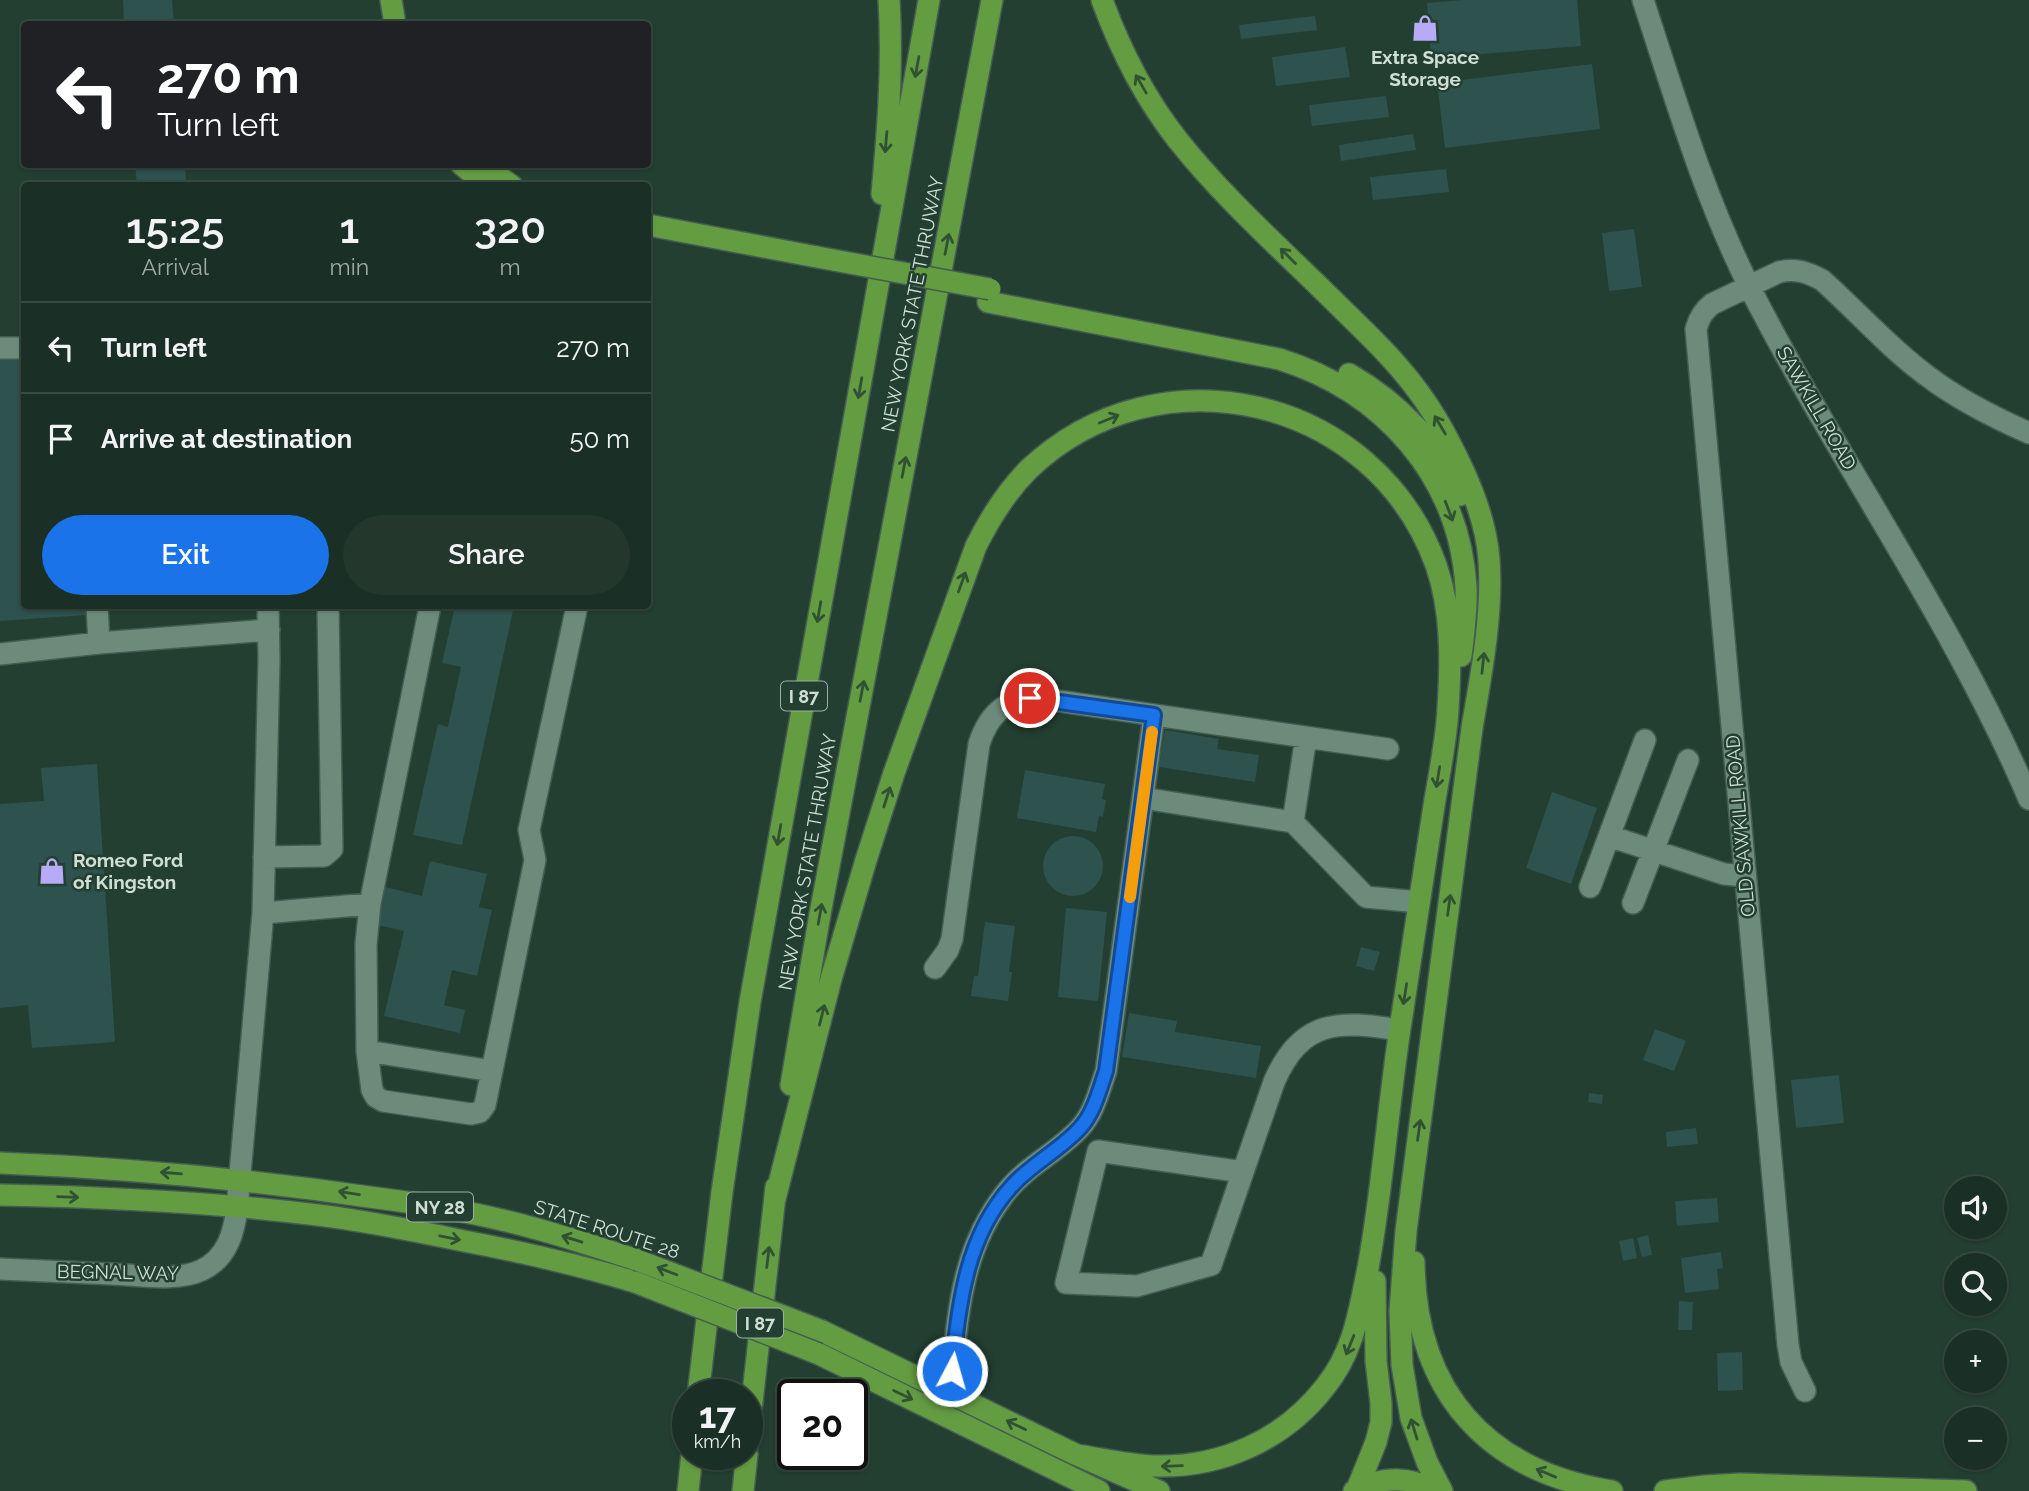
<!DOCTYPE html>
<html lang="en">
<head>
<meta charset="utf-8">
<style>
  :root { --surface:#1a2f25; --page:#23372d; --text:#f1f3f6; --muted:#9fa9a7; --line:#384a42; --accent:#1a73e8 }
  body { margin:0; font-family:Raleway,sans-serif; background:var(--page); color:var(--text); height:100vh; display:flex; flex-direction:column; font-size:26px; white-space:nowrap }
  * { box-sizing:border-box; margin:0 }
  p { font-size:23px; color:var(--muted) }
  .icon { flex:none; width:38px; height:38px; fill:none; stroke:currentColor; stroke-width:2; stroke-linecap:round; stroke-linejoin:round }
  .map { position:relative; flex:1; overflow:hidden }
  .drawer { position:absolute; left:21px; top:182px; width:630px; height:427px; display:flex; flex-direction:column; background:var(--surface); border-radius:7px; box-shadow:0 2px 5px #0004,0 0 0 2px var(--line) }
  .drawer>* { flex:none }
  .guide { position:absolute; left:21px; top:21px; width:630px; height:147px; border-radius:7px; box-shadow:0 2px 5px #0004,0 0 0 2px var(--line); background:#202124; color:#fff; overflow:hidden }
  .buttons { position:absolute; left:1944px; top:1176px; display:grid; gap:14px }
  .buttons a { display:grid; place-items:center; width:63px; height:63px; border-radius:50%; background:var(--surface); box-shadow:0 2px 5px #0004,0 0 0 2px var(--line); font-size:35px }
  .speed { position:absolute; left:672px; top:1379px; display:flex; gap:14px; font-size:35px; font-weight:700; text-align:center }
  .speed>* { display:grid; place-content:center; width:91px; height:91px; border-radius:50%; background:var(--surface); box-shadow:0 2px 5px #0004,0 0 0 2px var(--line); line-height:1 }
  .speed small { font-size:18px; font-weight:400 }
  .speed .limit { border:4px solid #111; border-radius:10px; background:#fff; color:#111 }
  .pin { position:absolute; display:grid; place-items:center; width:60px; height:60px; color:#fff; margin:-30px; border:4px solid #fff; border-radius:50%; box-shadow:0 2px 7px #0007 }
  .me { position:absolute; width:77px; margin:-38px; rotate:6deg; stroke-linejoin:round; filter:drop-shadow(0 0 5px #0008) }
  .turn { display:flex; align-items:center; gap:24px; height:147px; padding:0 21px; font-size:32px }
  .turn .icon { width:91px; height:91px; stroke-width:2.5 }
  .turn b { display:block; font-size:49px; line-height:60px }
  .eta { display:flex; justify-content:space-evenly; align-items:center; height:119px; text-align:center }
  .eta b { font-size:42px; font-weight:600; line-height:49px }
  .action { display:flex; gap:14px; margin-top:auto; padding:14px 21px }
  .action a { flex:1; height:80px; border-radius:42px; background:var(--accent); color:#fff; font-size:28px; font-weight:600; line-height:80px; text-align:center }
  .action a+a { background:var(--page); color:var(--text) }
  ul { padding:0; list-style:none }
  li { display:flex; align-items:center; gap:21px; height:91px; padding:0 21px; border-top:2px solid var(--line) }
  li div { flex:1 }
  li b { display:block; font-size:26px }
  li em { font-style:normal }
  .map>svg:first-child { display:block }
</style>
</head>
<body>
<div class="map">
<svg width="2029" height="1491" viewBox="0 0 2029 1491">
  <rect width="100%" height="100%" fill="#233f31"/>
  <path fill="#2e524e" d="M123,0H172L174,24H124Z
    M1463,0H1577L1581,46L1431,58L1427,3Z
    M1315,16L1317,30L1241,39L1239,25Z
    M1345,47L1350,77L1276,86L1272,57Z
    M1592,64L1600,129L1445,148L1437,83Z
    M1386,96L1389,117L1312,126L1309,105Z
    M1413,134L1416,150L1341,161L1339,145Z
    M135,164H185L186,186H137Z
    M1446,169L1449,192L1373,200L1370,177Z
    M266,181V186H230V184Z
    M1634,229L1642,287L1609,291L1602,233Z
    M24,356V606H85L86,615L0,621V358Z
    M455,606H514L462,845L413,835L438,724L448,727L461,667L442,663Z
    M1165,730L1219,739L1217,749L1259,755L1255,782L1159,767Z
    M97,764L115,1042L32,1048L28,1005L0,1008V804L44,801L41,768Z
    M1025,770L1105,784L1102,799L1106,800L1103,817L1099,816L1096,832L1017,818Z
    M1552,792L1597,808L1571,884L1526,868Z
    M1043 866a30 30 0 1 1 60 0a30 30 0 1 1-60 0Z
    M430,861L487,874L479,907L492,910L477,976L452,970L444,1005L465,1010L460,1033L384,1016L404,931L377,925L385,887L422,896Z
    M1066,908L1107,912L1098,1001L1058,997Z
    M985,922L1015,926L1009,972H1012L1008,1001L971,996L974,976H978Z
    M1361,947L1380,952L1374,971L1356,966Z
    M1129,1013L1177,1021L1175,1032L1261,1046L1256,1078L1122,1057Z
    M1655,1029L1686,1041L1674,1071L1643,1060Z
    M1839,1075L1844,1123L1796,1128L1791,1080Z
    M1589,1093L1603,1095L1602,1104L1588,1102Z
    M1696,1128L1698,1144L1667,1147L1666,1132Z
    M1717,1198L1719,1222L1677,1226L1675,1201Z
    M1648,1235L1652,1255L1642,1257L1637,1238Z
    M1633,1238L1637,1258L1623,1261L1619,1241Z
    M1721,1252L1723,1268L1717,1269L1719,1289L1685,1293L1681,1258Z
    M1679,1301L1693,1302L1692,1330H1678Z
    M1742,1352L1743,1390L1718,1391L1717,1353Z"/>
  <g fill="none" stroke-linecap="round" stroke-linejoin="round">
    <defs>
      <path id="minor" d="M1643,0C1675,97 1704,197 1750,288C1838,461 1953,620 2029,799
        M0,348H24
        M97,606L99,643
        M430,606L370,904L366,944L367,1051L372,1090L376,1097L383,1101L471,1114L480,1112L485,1105L535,860L529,830L577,606
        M0,654L99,643L269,630
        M1143,798L1293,822L1366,897L1419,902
        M1293,822L1306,737
        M1609,836L1724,874L1745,876
        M264,857L324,856L332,849L328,606
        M1590,887L1645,740
        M1633,903L1688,760
        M263,913L370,904
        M935,968L948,950L952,939L979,744C990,710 1010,696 1045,699L1388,749
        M367,1051L492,1071
        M1243,1172L1098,1151L1066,1283L1137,1286L1211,1265L1274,1082C1301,1019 1339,1020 1399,1030
        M0,1269C37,1271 75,1272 112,1274C140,1275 177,1282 202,1270C227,1258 234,1233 237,1208L263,913L269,660L268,606
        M1805,1391L1791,1362L1788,1345L1696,329C1699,318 1703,311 1712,304L1779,272C1795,268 1807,272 1822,280C1857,311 1888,347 1926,375C1957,399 1993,417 2029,433
        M950,1393C958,1319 959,1251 1007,1191C1028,1165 1058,1152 1080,1128C1094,1113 1099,1091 1106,1071L1154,715"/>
      <path id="highway" d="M391,0L395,24
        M1102,0C1120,49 1144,97 1177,139C1226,201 1287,254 1343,310C1373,339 1404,369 1427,404C1442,426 1454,450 1465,474C1477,501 1487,531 1489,560C1493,614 1481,675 1472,728L1406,1231L1400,1311L1402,1365L1411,1418L1427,1462L1442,1491
        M461,164L487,186
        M482,164L512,186
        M882,194C888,129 893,65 889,0
        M648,225L817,257
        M988,302L1279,359C1382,391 1459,475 1466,587C1467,609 1464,633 1461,656
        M1349,374C1398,402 1438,443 1460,495
        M791,1085L820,914L992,0
        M0,1163C124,1168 246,1179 369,1197C409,1202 449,1208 489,1217C539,1228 588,1244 637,1260
        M0,1195C106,1197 212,1202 318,1215C367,1221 416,1231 464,1241C522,1252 579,1265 635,1282
        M775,1199L831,979L866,860L894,773L976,546C990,518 1006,492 1029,469C1159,346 1375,396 1436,565C1452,611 1451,661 1448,709C1446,746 1437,783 1432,819C1421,887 1411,955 1401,1022C1388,1104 1383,1187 1368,1268C1359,1311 1354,1352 1325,1387C1284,1440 1221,1468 1154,1466C1128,1465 1103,1459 1077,1455
        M1414,1262C1415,1391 1486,1471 1612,1491
        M822,1331L1077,1455L1159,1491
        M819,1354L1099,1491
        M698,1395L722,1192L750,1002L929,0
        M747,1447L776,1187
        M1357,1489L1376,1442L1381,1422V1403L1376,1361L1375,1281
        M688,1491L692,1454
        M743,1491L747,1454
        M1354,1491C1385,1475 1408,1477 1439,1491
        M1665,1491L1705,1486L1740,1484L1966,1491"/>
    </defs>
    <use href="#minor" stroke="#445d51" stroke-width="24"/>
    <use href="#highway" stroke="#445d51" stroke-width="24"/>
    <use href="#minor" stroke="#6d8b7b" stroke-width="21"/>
    <use href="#highway" stroke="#649c42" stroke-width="21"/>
    <defs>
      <path id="highway-bridge" d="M817,257L990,289
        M637,1260L822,1331
        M635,1282L819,1354"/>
    </defs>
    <use href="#highway-bridge" stroke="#445d51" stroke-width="24" stroke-linecap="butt"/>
    <use href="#highway-bridge" stroke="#649c42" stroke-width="21"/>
  </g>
  <defs><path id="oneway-shaft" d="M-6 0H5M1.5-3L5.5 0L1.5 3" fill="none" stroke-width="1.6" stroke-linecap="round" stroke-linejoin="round" transform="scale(1.75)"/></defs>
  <g stroke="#305234">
    <use href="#oneway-shaft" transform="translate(917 67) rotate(100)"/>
    <use href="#oneway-shaft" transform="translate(1141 84) rotate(-120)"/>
    <use href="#oneway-shaft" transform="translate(886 142) rotate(95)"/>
    <use href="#oneway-shaft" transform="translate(947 244) rotate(-79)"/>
    <use href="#oneway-shaft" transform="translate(1288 256) rotate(-135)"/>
    <use href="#oneway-shaft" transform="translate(860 388) rotate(100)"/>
    <use href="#oneway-shaft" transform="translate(1109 419) rotate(-22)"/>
    <use href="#oneway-shaft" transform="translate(1440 425) rotate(-121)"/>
    <use href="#oneway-shaft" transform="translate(904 467) rotate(-79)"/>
    <use href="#oneway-shaft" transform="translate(1449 511) rotate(69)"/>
    <use href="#oneway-shaft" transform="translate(962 582) rotate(-70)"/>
    <use href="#oneway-shaft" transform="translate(819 612) rotate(100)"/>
    <use href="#oneway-shaft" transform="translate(1483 663) rotate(-84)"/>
    <use href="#oneway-shaft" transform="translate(862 691) rotate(-79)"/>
    <use href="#oneway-shaft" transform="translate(1438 777) rotate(99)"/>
    <use href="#oneway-shaft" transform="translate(887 797) rotate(-72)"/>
    <use href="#oneway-shaft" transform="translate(779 835) rotate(100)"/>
    <use href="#oneway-shaft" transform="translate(1449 905) rotate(-82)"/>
    <use href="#oneway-shaft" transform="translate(820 914) rotate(-80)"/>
    <use href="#oneway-shaft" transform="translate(1405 994) rotate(99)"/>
    <use href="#oneway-shaft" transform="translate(822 1015) rotate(-76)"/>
    <use href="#oneway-shaft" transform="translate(1419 1130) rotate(-82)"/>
    <use href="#oneway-shaft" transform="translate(171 1173) rotate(-175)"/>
    <use href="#oneway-shaft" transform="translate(349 1193) rotate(-171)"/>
    <use href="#oneway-shaft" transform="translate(68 1197) rotate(2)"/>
    <use href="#oneway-shaft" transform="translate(450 1238) rotate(11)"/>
    <use href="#oneway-shaft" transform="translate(572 1239) rotate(-163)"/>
    <use href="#oneway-shaft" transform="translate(768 1257) rotate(-83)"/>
    <use href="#oneway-shaft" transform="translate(667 1271) rotate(-159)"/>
    <use href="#oneway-shaft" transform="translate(1350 1345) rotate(112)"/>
    <use href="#oneway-shaft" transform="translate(903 1395) rotate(26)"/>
    <use href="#oneway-shaft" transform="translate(1016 1425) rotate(-154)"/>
    <use href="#oneway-shaft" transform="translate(1414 1429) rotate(-107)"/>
    <use href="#oneway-shaft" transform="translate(1172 1466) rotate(178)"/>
    <use href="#oneway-shaft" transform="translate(1546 1473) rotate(-157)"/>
  </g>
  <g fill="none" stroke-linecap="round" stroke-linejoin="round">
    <defs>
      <path id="route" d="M952,1371C959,1306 965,1238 1011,1187C1031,1164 1059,1151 1080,1128C1094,1113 1099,1091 1106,1071L1154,715L1030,698"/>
    </defs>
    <use href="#route" stroke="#114b97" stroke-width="18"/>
    <use href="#route" stroke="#1a73e8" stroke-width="12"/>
    <path stroke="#f59e0b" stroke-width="12" d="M1130,897L1152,732"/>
  </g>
  <defs>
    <symbol id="shop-bare" viewBox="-9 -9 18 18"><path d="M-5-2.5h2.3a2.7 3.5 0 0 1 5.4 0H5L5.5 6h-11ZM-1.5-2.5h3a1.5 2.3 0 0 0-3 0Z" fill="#b7abf8" stroke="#233f31" stroke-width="2.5" paint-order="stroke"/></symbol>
  </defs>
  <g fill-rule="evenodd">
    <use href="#shop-bare" x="1406" y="9" width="38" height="38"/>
    <use href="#shop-bare" x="33" y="852" width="38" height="38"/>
  </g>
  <g text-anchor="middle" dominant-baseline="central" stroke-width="5" stroke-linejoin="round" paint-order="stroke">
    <g fill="#233f31" stroke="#9bafa4" stroke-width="2">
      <rect x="781" y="681.5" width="46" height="29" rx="5"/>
      <rect x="407" y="1192.5" width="66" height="29" rx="5"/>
      <rect x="737" y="1308.5" width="46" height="29" rx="5"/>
    </g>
    <g font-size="18" font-weight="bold" fill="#cfdfd6">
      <text x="804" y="696">I 87</text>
      <text x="440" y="1207">NY 28</text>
      <text x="760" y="1323">I 87</text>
    </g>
    <g font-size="19" font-weight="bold" fill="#cfdfd6" stroke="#233f31">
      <text x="1425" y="57">Extra Space<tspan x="1425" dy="22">Storage</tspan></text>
      <text x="73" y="860" text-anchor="start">Romeo Ford<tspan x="73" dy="22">of Kingston</tspan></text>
    </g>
    <g font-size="19" fill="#cfdfd6" stroke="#233f31">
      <text transform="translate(912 304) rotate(-79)">NEW YORK STATE THRUWAY</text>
      <text transform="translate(1817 408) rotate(60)">SAWKILL ROAD</text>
      <text transform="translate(1740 826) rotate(-95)">OLD SAWKILL ROAD</text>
      <text transform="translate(807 862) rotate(-80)">NEW YORK STATE THRUWAY</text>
      <text transform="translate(607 1229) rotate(18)">STATE ROUTE 28</text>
      <text transform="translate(118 1272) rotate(1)">BEGNAL WAY</text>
    </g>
  </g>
</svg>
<div class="buttons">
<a><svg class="icon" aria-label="sound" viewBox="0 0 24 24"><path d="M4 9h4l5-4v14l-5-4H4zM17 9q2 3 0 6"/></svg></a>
<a><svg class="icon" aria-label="search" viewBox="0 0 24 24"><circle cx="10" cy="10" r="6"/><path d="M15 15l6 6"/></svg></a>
<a>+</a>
<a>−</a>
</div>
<div class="speed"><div>17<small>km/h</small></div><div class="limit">20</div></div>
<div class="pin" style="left:1030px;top:698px;background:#d93025"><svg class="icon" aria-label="arrive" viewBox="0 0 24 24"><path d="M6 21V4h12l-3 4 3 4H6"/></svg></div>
<svg class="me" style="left:952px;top:1371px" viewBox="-20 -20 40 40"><circle r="17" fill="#1a73e8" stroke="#fff" stroke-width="3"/><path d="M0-11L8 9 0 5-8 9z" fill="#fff"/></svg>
<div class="guide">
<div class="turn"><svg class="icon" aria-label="left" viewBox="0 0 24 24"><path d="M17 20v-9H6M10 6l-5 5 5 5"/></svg><div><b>270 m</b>Turn left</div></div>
</div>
<section class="drawer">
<div class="eta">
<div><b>15:25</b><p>Arrival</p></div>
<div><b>1</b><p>min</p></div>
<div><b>320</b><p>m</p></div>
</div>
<ul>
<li><svg class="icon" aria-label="left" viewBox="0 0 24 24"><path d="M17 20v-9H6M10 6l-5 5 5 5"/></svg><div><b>Turn left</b></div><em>270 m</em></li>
<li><svg class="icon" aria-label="arrive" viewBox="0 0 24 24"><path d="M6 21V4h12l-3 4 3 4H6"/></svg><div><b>Arrive at destination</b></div><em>50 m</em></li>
</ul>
<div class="action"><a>Exit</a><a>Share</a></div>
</section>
</div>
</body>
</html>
